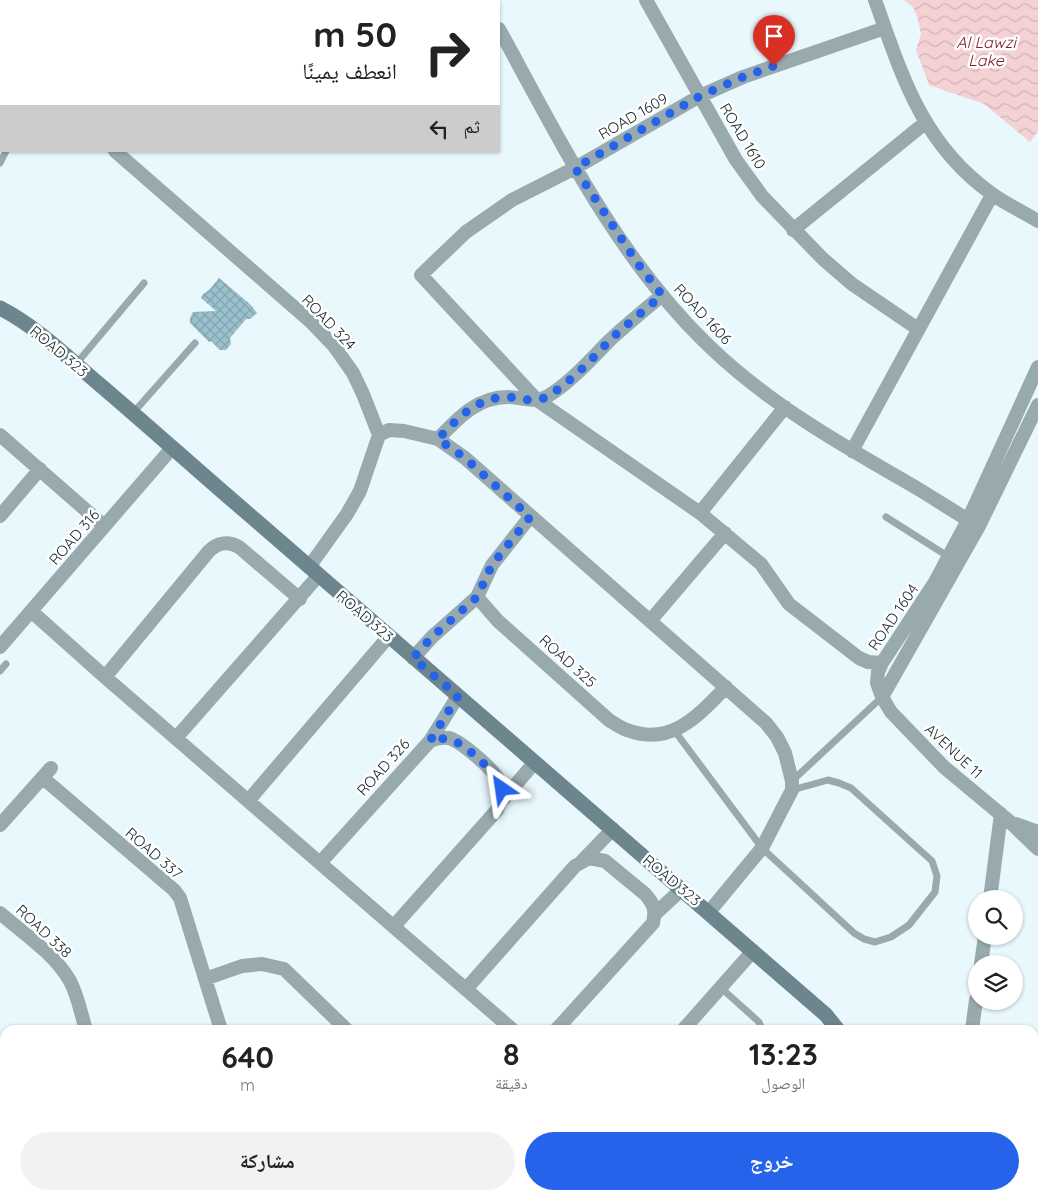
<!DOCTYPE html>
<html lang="ar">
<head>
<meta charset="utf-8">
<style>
  :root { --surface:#fff; --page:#f2f2f2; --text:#222; --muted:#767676; --accent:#2563eb }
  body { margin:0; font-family:Quicksand,"Noto Naskh Arabic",sans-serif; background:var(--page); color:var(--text); direction:rtl; height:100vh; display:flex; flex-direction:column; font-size:19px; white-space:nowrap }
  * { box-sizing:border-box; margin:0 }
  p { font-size:16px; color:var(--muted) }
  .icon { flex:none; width:28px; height:28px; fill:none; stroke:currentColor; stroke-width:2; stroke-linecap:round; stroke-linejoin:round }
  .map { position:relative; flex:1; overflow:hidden; direction:ltr }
  .drawer { position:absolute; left:0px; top:1025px; width:1039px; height:175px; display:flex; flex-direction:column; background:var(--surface); border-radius:15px 15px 0 0; box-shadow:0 1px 4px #0004; direction:rtl }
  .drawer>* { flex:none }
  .guide { position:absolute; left:0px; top:0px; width:500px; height:152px; box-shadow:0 1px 4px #0004; direction:rtl; background:#fff; color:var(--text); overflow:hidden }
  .tools { position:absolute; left:968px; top:890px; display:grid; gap:10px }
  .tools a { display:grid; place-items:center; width:55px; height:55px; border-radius:50%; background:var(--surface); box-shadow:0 1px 4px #0004; font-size:25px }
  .pin { position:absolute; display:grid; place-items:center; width:42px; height:42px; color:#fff; margin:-51px -21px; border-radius:50% 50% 50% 0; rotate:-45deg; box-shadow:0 0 5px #0007 }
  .pin .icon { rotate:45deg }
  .me { position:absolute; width:55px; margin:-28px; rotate:328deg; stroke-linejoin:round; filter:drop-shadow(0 0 4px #0008) }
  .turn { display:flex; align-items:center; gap:18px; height:105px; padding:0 20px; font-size:22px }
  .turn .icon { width:65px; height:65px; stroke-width:2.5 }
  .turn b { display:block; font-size:35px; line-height:42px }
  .then { display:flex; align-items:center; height:48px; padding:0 20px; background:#0003; gap:10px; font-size:19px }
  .eta { display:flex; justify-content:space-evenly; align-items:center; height:85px; text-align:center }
  .eta b { font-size:30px; font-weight:700; line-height:35px }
  .cta { display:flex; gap:10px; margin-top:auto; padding:10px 20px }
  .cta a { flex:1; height:58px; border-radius:30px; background:var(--accent); color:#fff; font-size:20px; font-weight:700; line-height:58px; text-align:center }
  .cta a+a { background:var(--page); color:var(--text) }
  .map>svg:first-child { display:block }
</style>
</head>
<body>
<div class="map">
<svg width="1038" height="1200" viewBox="0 0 1038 1200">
  <defs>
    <pattern id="water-waves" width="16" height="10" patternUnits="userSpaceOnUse" patternTransform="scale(1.25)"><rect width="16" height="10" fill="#f4d2d4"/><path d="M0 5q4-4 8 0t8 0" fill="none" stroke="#d0b4b6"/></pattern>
    <pattern id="building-cross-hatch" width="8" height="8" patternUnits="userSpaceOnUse" patternTransform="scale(1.25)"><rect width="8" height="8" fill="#99c0cc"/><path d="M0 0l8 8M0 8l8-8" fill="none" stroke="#83a5af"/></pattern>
  </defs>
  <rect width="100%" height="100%" fill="#e8f8fd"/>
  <path fill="url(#water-waves)" d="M904,0H1038V131L1030,142L984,104L929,85L916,50L921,34L918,19L913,7Z"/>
  <path fill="url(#building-cross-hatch)" d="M219,278L251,305L257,313L250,319H246L230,338L231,344L226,350H220L211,341L209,342L190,323V318L193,312L216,311L201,298L203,294L209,290Z"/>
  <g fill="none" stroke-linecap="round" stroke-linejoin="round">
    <path stroke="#99aaaf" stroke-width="7" d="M389,0L394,1
      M0,163L6,151
      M76,364L144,283
      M133,413L195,343
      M886,517L949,557
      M0,671L6,664
      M674,730L762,848L854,933L864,939L875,942L891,937L909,925L935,892L937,876L932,861L851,788L839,783L828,780L792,790
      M792,781L882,697
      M720,987L759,1022L762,1030"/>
    <path stroke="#99aaaf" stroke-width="14" d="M483,0V1
      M646,0L736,160L762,196L823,259L852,284L918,329
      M875,0C902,76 922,144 992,194C1006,204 1023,212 1038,221
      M226,1L228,0
      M499,29C560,140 617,258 709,346C769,404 843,446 915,487C937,500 957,514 979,526
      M0,79H1
      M115,151L311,322L334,346L353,373L363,394L379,435L360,491L347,514L309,567
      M793,230L925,123
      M1038,367L968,520L935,582L882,663L878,672L877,683L882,697L891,712L944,767L1010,822L1038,849
      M0,435L104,526
      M379,435L389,430L404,431L438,439L465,458L766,723L777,737L785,753L792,781V790L762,848L709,912
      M438,439C458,418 477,397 508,397C522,397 534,404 548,396C570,383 592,358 610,340C627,324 645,310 662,295
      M852,451L992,195
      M700,513L785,407
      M0,516L40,469
      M530,517L492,565L477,597L498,621L610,721C616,724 621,728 627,730C671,747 699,715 726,687
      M31,611L105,677L513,1030
      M650,621L725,533
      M0,647L172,448
      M413,658L432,637L477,597
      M882,663L868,662L859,658L789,604L761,564L700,513L537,400L421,275L466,232L512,200L575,168L700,96L743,77L885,28
      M105,677L209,551C218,542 229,541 239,547L300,599
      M882,697L979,526L1038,405
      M176,738L319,575
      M430,741L458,696
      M43,778L174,890L180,898L221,1030
      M248,801L389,636
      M500,803L535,762
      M1016,824L1038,832
      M0,825L51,768
      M582,861L613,829
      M320,863L430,741C436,738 442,737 449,738C462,742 496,771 501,784C504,793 501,801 497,810L394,926
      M990,899L1001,814
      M0,913C24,934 54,953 70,981C78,996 81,1014 86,1030
      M655,914L682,889
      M981,964L985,936
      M205,979L242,966L262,964L284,969L347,1030
      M466,989L575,866L589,858L605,861L645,894C654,904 656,910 653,923L556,1030
      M683,1030L753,951
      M972,1030L976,1000
      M0,1140L5,1156
      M1034,1192L1038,1196
      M17,1195L19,1200
      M137,1195L139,1200
      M529,1195L534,1200
      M863,1200L867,1195
      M1010,1200L1014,1195"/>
    <path stroke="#6d858d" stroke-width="15" d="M0,308C37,327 67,357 99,384C153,430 206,478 260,524C449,687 638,850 826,1015L838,1030
      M770,1200L774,1195"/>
  </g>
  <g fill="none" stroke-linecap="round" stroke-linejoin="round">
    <path stroke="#2563eb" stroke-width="9" stroke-dasharray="0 16.2" d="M502,789L496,775L491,770C473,755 455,731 430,741L458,696L413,658L432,637L477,597L492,565L530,517L465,458L438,439C458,418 477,397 508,397C522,398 534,404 548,396C571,382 592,359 610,340C627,324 645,310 662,295L638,264L575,168L700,96L743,77L774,66"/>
  </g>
  <g text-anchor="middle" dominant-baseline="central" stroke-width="5" stroke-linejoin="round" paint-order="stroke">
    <g font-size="15" fill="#17272b" stroke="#fff">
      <text transform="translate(633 116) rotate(-30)">ROAD 1609</text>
      <text transform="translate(743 136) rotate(59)">ROAD 1610</text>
      <text transform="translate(703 314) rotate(47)">ROAD 1606</text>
      <text transform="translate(329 322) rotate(46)">ROAD 324</text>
      <text transform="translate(59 351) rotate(40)">ROAD 323</text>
      <text transform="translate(74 537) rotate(-49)">ROAD 316</text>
      <text transform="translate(365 616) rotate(41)">ROAD 323</text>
      <text transform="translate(893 617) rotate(-56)">ROAD 1604</text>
      <text transform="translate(568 661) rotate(42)">ROAD 325</text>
      <text transform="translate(954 751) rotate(43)">AVENUE 11</text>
      <text transform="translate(383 767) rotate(-48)">ROAD 326</text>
      <text transform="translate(154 853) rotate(41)">ROAD 337</text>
      <text transform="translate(672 880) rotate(40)">ROAD 323</text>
      <text transform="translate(44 931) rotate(43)">ROAD 338</text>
    </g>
    <g font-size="16" font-style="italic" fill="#791d2e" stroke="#fff">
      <text x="986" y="42">Al Lawzi<tspan x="986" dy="18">Lake</tspan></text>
    </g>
  </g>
</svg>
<div class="tools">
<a><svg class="icon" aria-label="search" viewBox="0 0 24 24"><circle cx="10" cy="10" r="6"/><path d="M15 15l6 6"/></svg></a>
<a><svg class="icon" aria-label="layers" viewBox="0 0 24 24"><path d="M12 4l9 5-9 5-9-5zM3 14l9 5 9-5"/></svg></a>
</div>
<div class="pin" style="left:774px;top:66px;background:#d93025"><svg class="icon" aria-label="arrive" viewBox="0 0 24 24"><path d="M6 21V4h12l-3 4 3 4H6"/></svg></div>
<svg class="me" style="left:502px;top:789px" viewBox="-20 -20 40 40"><path d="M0-17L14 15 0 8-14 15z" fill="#2563eb" stroke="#fff" stroke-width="4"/></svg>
<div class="guide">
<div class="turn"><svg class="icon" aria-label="right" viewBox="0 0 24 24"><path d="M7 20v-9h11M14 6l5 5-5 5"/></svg><div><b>50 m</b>انعطف يمينًا</div></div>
<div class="then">ثم<svg class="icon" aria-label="left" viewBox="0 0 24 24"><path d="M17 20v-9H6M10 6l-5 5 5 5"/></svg></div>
</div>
<section class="drawer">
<div class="eta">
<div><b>13:23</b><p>الوصول</p></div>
<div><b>8</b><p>دقيقة</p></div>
<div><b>640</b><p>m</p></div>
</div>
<div class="cta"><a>خروج</a><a>مشاركة</a></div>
</section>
</div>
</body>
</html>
